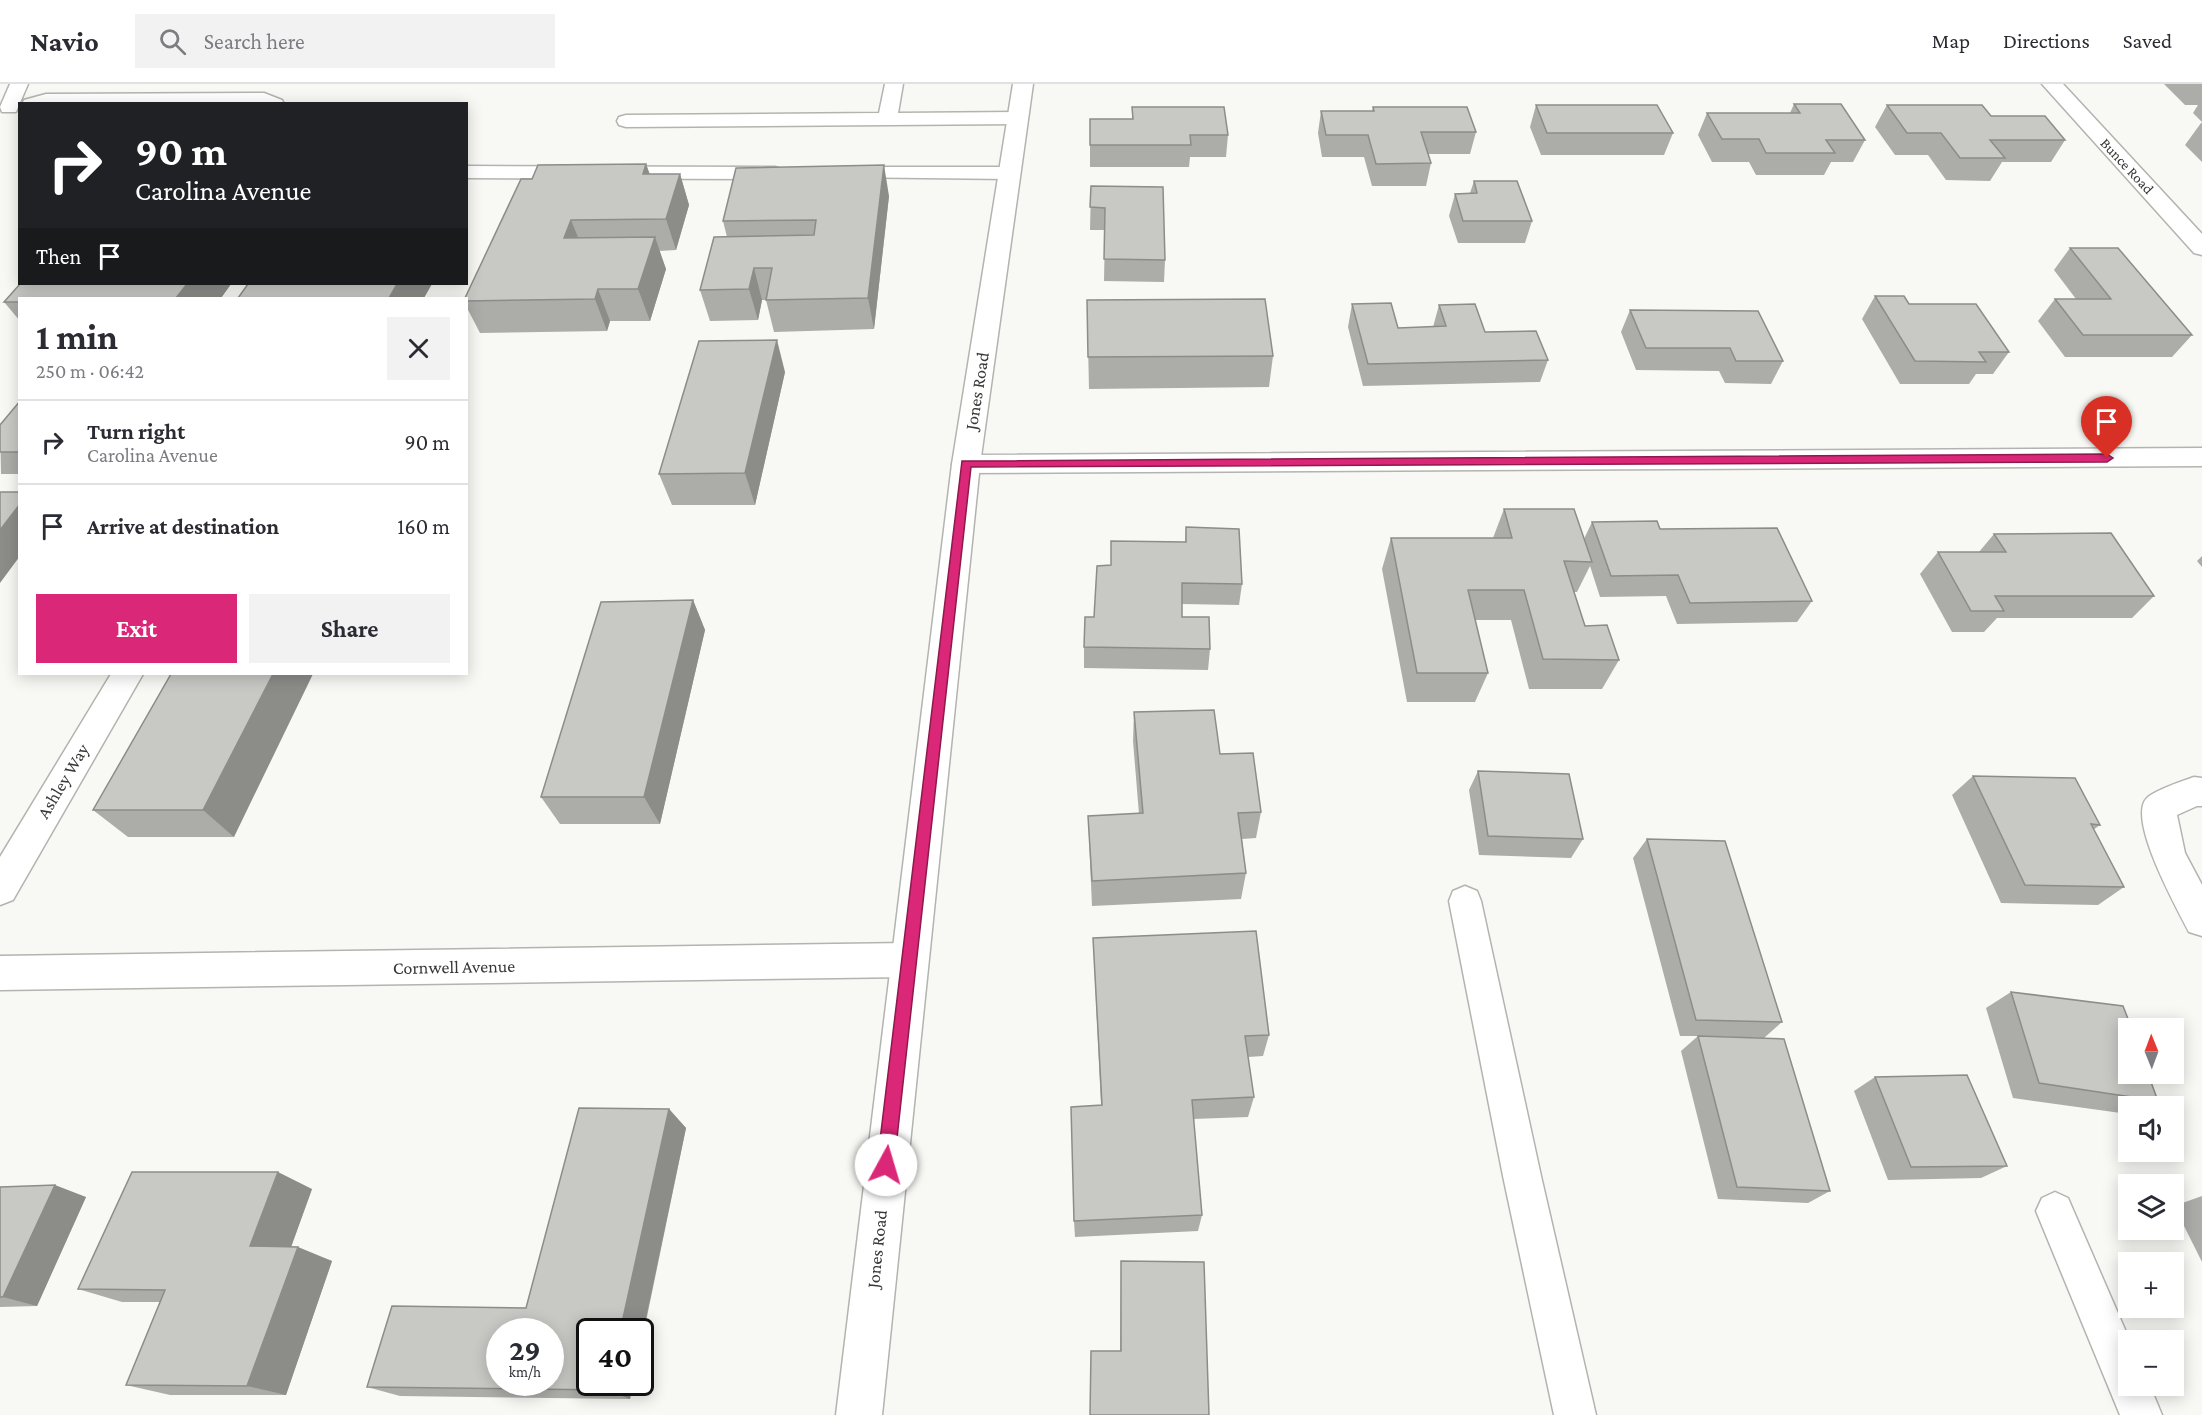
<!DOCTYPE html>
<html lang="en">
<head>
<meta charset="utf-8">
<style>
  :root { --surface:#fff; --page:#f2f2f3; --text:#2b2b33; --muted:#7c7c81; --line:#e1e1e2; --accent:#db2777 }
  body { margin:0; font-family:"Crimson Pro",serif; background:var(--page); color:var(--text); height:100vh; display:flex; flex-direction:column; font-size:22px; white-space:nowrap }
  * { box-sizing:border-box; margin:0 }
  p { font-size:20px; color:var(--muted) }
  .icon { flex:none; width:33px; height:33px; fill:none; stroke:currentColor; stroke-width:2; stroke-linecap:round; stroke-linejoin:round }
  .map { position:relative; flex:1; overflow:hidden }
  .details { position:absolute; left:18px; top:213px; width:450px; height:378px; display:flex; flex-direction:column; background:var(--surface); border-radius:0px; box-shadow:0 3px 15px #0003 }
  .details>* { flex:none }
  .top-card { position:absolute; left:18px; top:18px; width:450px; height:183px; border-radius:0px; box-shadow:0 3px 15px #0003; background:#202124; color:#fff; overflow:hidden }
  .needle { width:39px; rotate:359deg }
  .tools { position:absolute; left:2118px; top:934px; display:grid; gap:12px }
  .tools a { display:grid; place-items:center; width:66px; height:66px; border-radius:0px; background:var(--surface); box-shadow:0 3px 15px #0003; font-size:30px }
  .speed { position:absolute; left:486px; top:1234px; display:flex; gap:12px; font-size:30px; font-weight:700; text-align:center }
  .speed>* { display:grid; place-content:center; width:78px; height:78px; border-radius:50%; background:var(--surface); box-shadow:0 3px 15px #0003; line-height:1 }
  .speed small { font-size:15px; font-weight:400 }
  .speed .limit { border:3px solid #111; border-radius:9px; background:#fff; color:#111 }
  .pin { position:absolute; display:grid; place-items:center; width:51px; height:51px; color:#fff; margin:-62px -26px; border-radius:50% 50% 50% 0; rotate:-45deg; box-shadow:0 0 6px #0007 }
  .pin .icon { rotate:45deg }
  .me { position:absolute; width:66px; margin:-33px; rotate:6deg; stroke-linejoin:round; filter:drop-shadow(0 0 4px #0008) }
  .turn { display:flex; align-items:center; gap:21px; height:126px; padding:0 18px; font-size:27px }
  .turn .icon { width:78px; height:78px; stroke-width:2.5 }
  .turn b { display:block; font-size:42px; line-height:51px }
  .then { display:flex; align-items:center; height:57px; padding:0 18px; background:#0003; gap:12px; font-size:22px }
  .round { display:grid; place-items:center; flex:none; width:63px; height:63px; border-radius:0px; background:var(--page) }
  .summary { display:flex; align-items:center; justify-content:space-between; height:102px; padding:0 18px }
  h1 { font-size:36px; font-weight:700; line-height:45px }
  .primary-button { display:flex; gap:12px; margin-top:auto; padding:12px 18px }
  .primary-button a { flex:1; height:69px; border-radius:0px; background:var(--accent); color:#fff; font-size:24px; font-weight:700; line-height:69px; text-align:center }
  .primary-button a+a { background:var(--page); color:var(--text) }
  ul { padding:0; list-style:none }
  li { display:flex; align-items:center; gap:18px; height:84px; padding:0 18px; border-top:2px solid var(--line) }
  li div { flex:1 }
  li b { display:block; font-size:22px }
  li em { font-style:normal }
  header { display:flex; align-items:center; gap:36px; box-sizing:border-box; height:84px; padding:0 30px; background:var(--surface); border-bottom:2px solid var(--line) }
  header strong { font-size:28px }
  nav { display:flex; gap:33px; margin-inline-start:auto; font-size:21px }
  .search { width:420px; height:54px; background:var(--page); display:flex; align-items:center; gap:15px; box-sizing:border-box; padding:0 21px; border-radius:0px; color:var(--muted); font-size:22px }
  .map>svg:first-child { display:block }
</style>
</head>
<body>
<header>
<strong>Navio</strong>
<div class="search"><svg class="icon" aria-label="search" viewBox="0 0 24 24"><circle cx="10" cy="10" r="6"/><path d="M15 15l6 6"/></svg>Search here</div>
<nav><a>Map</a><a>Directions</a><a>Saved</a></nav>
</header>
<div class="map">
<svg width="2202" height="1331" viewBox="0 0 2202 1331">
  <rect width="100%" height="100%" fill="#f8f8f4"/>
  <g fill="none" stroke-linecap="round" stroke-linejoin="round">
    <defs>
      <path id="service" d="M10,0H28L16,28H2L0,23Z
        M885,0H903L898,29L1018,28L1025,30L1027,34L1025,38L1018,40L626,43L619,41L617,37L619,33L626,31L879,29Z
        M264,9L282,16L284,20H22L24,16L46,10Z
        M466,82L775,83L782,85L785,89L782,93L775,95L466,94Z
        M844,83H1010L1017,85L1020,89L1017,93L1010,95L837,93L834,89L837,85Z
        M1465,802L1477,807L1481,817L1541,1092L1596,1331H1554L1503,1092L1449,817L1453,807Z
        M2055,1108L2068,1114L2130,1257L2128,1302H2150L2162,1331H2120L2036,1127L2042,1114Z"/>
      <path id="minor" d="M2042,0H2063L2202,150V171L2194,169Z
        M2202,364V382L966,389L956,387L952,380L956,373L966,371Z
        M111,590H143L13,816L0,821V773Z
        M2194,693L2202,694V722H2197L2177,731L2185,769L2202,801V852L2189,848C2178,826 2126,734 2147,714C2155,706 2183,697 2194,693Z
        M908,859L921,864L927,876L921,888L908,893L0,906V872Z"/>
      <path id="tertiary" d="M1013,0H1033L980,380L882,1331H836L952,380Z"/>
    </defs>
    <use href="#service" stroke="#b3b4af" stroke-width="3"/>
    <use href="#minor" stroke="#b3b4af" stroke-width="3"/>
    <use href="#tertiary" stroke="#b3b4af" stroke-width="3"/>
    <use href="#service" fill="#fff" fill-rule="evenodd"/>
    <use href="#minor" fill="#fff" fill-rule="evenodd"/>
    <use href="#tertiary" fill="#fff" fill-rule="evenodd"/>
  </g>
  <path fill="#acaca9" d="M2164,0H2202V38L2193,29L2198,21H2185Z
    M1794,20L1865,56L1853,78H1831L1824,91H1756L1749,78H1712L1698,51L1707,29H1790Z
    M1536,21L1673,49L1664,71H1541L1530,43Z
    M1887,21L1991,32L2065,56L2051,78H2002L1990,97L1946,96L1928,71H1895L1875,43Z
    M1132,23L1228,51L1226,73H1190L1189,83H1090V35H1132Z
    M1373,23L1476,48L1470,70H1428L1431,79L1426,102H1372L1364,73H1322L1318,49L1321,27H1372Z
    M2201,39H2202V78L2185,61Z
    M646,80L650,90H680L689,121L676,166L659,167L666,185L650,237H610L607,247L480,249L466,222V214L532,95Z
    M1474,97L1532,137L1525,159H1458L1449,132L1455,110L1470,109Z
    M1091,102L1165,176L1164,198L1104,197L1105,146H1090Z
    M889,112L874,245L774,248L766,216H762L758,236L710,237L700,206L727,153L723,137Z
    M2070,164L2192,251L2172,273H2065L2038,237L2055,215H2076L2054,186Z
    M20,200H231L221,214H20V237L4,218Z
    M1875,212L1909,220L2009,268L1993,290H1976L1969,300H1900L1862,235Z
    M1087,216L1273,272L1269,303L1089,305Z
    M1352,220L1398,244L1433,243L1439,221L1485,248L1548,276L1540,298L1363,302L1348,243Z
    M1630,226L1783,277L1771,300L1725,299L1719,287L1636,286L1621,248Z
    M785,288L755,421H672L659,390Z
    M20,317V390H1L0,341Z
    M1504,425L1584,455L1592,438L1660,445L1812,517L1797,538L1677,540L1666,512L1600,513L1590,482L1577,508H1574L1585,542L1619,576L1602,605H1529L1511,536H1475L1488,589L1475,618H1407L1382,485L1391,454H1493Z
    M1186,443L1242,500L1239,521L1182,520V533L1210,565L1208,586L1084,584V563L1111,481L1185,458Z
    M1994,450L2154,512L2132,534H1997L1984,548H1952L1920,490L1938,468H1979Z
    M2202,472V483L2197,477Z
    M693,516L705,546L660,740H560L541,713Z
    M171,590L234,753H128L93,726Z
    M1134,628L1220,670L1261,728L1256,754L1242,755L1246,789L1241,815L1092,822L1088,732L1139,730L1133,657Z
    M1478,687L1583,755L1571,774L1479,771L1469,706Z
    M1973,692L2100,741L2093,746L2124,803L2098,821L2001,819L1952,711Z
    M1647,755L1782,938L1764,954L1705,952L1830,1107L1808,1119L1718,1115L1681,967L1698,952H1680L1633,774Z
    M1093,854L1269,951L1263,972L1248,973L1254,1013L1248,1033L1193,1035L1202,1131L1198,1147L1075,1153L1074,1137L1101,1021L1094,877Z
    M2011,908L2158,1017L2144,1023H2128V1030L2013,1014L1986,924Z
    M1875,993L2007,1082L1981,1094L1888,1096L1854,1007Z
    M669,1025L686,1044L630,1315L400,1312L367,1303L526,1224Z
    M0,1103L86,1113L37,1222L0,1223Z
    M312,1105L291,1163L332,1177L286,1311H170L126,1301L160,1218H122L78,1205Z
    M2202,1112V1178L2174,1122Z
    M1121,1177L1209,1331L1120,1267Z"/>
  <path fill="#8c8c89" d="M646,80L656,111L643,90Z
    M884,81L889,112L874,245L868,214Z
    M680,90L689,121L676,166L666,135Z
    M571,136L584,168L564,154Z
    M655,153L666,185L650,237L638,205Z
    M754,184L762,216L758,236L749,205Z
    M187,200H231L221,214H176Z
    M397,200H432L424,214H389Z
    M598,205L610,237L607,247L595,215Z
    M777,256L785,288L755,421L745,389Z
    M20,420V472L0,499V446Z
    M693,516L705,546L660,740L644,713Z
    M273,590H313L234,753L203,726Z
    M669,1025L686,1044L640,1263V1248H620Z
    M278,1088L312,1105L286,1177L250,1162Z
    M55,1101L86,1113L37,1222L3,1213Z
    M298,1163L332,1177L286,1311L247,1302Z
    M609,1299H633L630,1315L607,1306Z"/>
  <path fill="#c8c8c4" stroke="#8c8c89" stroke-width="1.5" fill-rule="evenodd" d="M1794,20H1841L1865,56H1826L1835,69H1766L1759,55H1722L1707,29H1800Z
    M1536,21H1657L1673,49H1547Z
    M1887,21H1982L1991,32H2045L2065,56H1990L2005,74H1960L1941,49H1907Z
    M1132,23H1224L1228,51H1190L1191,61H1090V35H1133Z
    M1373,23H1467L1476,48H1421L1431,79L1376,80L1368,51H1326L1321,27H1374Z
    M646,80L643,90H680L666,135L571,136L564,154L655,153L638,205H598L595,215L466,217V214H465L521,95H532L538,81Z
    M884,81L868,214L766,216L772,184H754L749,205L700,206L714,153L814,151L816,136L723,137L736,84Z
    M1474,97H1517L1532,137H1463L1455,110L1477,109Z
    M1091,102L1163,103L1165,176L1104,175L1105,124L1090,123Z
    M2070,164H2118L2192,251H2083L2055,215H2111Z
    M20,200H187L176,214H20V218H4Z
    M248,200H397L389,214H238Z
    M1875,212H1904L1909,220H1976L2009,268H1979L1986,278L1915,277Z
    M1265,215L1273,272L1088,273L1087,216Z
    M1391,219L1398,244L1446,242L1439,221L1475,220L1485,248L1536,247L1548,276L1368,280L1352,220Z
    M1630,226L1758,227L1783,277H1736L1730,264H1646Z
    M777,256L745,389L659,390L699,257Z
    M20,317V368H0V341Z
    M0,408H20V420L0,446Z
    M1504,425H1574L1592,478L1564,477L1585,542L1607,541L1619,576L1543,575L1524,506H1468L1488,589H1417L1391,454H1512Z
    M1657,437L1660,445L1777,444L1812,517L1690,519L1678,491L1611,492L1592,438Z
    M1186,443L1239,445L1242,500L1182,499V533H1209L1210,565L1084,563L1085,533H1094L1097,482L1111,481V457L1186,458Z
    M2111,449L2154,512H1995L2004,527H1971L1938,468H2006L1994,450Z
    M693,516L644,713H541L601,518Z
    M171,590H273L203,726H93Z
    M1214,626L1220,670L1253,669L1261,728L1238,729L1246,789L1092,797L1088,732L1143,729L1134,628Z
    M1478,687L1569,690L1583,755L1488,752Z
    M1973,692L2075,694L2100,741L2091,740L2124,803L2025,801Z
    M1647,755L1725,757L1782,938L1696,936Z
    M1256,847L1269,951L1245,952L1254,1013L1192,1016L1202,1131L1074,1137L1071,1023L1102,1021L1093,854Z
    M2011,908L2123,922L2132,945H2128V990H2148L2158,1017L2039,999Z
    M1698,952L1784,955L1830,1107L1737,1103Z
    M1967,991L2007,1082L1911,1083L1875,993Z
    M579,1024L669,1025L620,1248H590V1299H609L607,1306L367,1303L392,1222L526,1224ZM500,1248H550V1299H500Z
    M132,1088H278L250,1162L298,1163L247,1302L126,1301L165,1206L78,1205Z
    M55,1101L3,1213H0V1103Z
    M1121,1177L1204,1178L1209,1331H1090L1091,1267H1121Z"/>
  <path fill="#db2777" stroke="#8e194d" stroke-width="1.5" d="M2107,370L2113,374L2107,378L971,383L894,1081L892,1087L886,1089L880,1087L877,1081L962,377Z"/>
  <g text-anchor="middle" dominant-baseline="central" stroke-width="4.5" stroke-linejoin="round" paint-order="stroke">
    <g font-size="15" fill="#383836" stroke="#fff">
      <text transform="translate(2127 82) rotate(47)">Bunce Road</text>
    </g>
    <g font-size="18" fill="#383836" stroke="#fff">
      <text transform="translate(977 307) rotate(-81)">Jones Road</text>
      <text transform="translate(63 697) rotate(-59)">Ashley Way</text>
      <text transform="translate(454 883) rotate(-1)">Cornwell Avenue</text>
      <text transform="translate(877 1165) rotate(-84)">Jones Road</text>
    </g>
  </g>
</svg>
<div class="tools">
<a><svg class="needle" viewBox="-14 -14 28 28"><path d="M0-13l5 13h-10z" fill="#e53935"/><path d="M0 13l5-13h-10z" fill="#7c7c81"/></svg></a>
<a><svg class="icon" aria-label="sound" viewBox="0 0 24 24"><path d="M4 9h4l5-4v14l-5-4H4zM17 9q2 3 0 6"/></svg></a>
<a><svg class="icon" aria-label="layers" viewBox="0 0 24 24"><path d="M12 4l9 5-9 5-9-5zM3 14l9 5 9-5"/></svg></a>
<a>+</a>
<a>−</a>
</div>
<div class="speed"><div>29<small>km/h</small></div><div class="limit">40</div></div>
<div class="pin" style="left:2107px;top:374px;background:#d93025"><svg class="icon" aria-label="arrive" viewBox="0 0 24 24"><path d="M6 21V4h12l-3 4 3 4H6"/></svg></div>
<svg class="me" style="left:886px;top:1081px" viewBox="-20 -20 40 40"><circle r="19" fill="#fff"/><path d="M0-13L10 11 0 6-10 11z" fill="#db2777"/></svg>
<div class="top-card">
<div class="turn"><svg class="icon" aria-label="right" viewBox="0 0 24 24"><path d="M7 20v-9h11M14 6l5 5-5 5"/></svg><div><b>90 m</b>Carolina Avenue</div></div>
<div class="then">Then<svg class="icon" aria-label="arrive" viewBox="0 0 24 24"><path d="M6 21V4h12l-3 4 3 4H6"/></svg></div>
</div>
<section class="details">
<div class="summary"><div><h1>1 min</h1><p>250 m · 06:42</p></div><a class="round"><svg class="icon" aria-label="close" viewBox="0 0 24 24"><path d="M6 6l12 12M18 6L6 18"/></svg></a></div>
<ul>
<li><svg class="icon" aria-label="right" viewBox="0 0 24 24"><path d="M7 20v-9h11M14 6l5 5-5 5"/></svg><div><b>Turn right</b><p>Carolina Avenue</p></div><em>90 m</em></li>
<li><svg class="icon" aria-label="arrive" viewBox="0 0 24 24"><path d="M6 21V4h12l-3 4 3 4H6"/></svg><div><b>Arrive at destination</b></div><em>160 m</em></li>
</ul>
<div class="primary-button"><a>Exit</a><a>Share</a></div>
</section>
</div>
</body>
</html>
